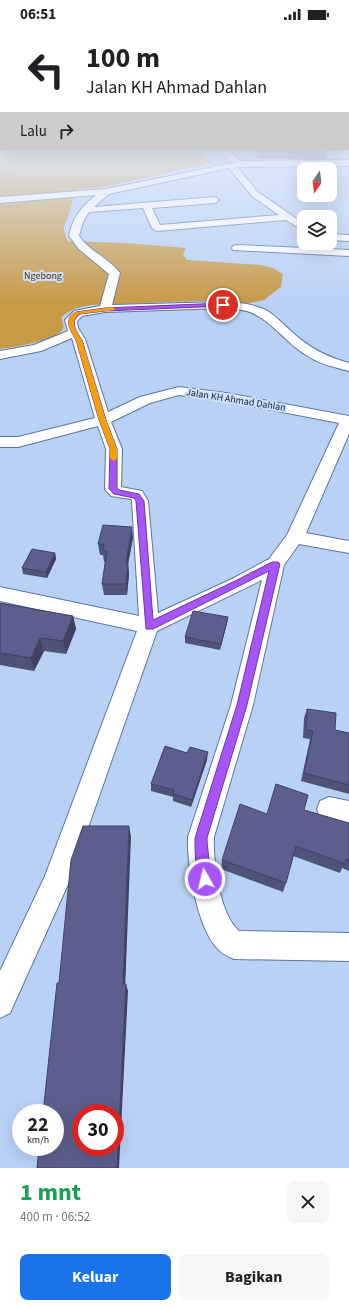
<!DOCTYPE html>
<html lang="id">
<head>
<meta charset="utf-8">
<style>
  :root { --surface:#fff; --page:#f6f6f6; --text:#202124; --muted:#757577; --accent:#1a73e8 }
  body { margin:0; font-family:"Source Sans 3",sans-serif; background:var(--page); color:var(--text); height:100vh; display:flex; flex-direction:column; font-size:15px; white-space:nowrap }
  * { box-sizing:border-box; margin:0 }
  p { font-size:13px; color:var(--muted) }
  .icon { flex:none; width:22px; height:22px; fill:none; stroke:currentColor; stroke-width:2; stroke-linecap:round; stroke-linejoin:round }
  .map { position:relative; height:1140px; overflow:hidden }
  .drawer { display:flex; flex-direction:column; background:var(--surface); flex:1 }
  .drawer>* { flex:none }
  .top-card { position:absolute; left:0px; top:0px; width:349px; height:122px; box-shadow:0 4px 16px #0002; background:#fff; color:var(--text); overflow:hidden }
  .needle { width:26px; rotate:194deg }
  .fabs { position:absolute; left:297px; top:134px; display:grid; gap:8px }
  .fabs a { display:grid; place-items:center; width:40px; height:40px; border-radius:8px; background:var(--surface); box-shadow:0 4px 16px #0002; font-size:20px }
  .speed { position:absolute; left:12px; top:1076px; display:flex; gap:8px; font-size:20px; font-weight:700; text-align:center }
  .speed>* { display:grid; place-content:center; width:52px; height:52px; border-radius:50%; background:var(--surface); box-shadow:0 4px 16px #0002; line-height:1 }
  .speed small { font-size:10px; font-weight:400 }
  .speed .limit { border:6px solid #d22; background:#fff; color:#111 }
  .pin { position:absolute; display:grid; place-items:center; width:34px; height:34px; color:#fff; margin:-17px; border:2px solid #fff; border-radius:50%; box-shadow:0 1px 4px #0007 }
  .me { position:absolute; width:44px; margin:-22px; rotate:352deg; stroke-linejoin:round; filter:drop-shadow(0 0 3px #0008) }
  .turn { display:flex; align-items:center; gap:14px; height:84px; padding:0 20px; font-size:18px }
  .turn .icon { width:52px; height:52px; stroke-width:2.5 }
  .turn b { display:block; font-size:28px; line-height:34px }
  .then { display:flex; align-items:center; height:38px; padding:0 20px; background:#0003; gap:8px; font-size:15px }
  .round { display:grid; place-items:center; flex:none; width:42px; height:42px; border-radius:8px; background:var(--page) }
  .overview { display:flex; align-items:center; justify-content:space-between; height:68px; padding:0 20px }
  h1 { font-size:24px; font-weight:700; line-height:30px; color:#1e9e55 }
  .primary-button { display:flex; gap:8px; margin-top:auto; padding:8px 20px }
  .primary-button a { flex:1; height:46px; border-radius:8px; background:var(--accent); color:#fff; font-size:16px; font-weight:700; line-height:46px; text-align:center }
  .primary-button a+a { background:var(--page); color:var(--text) }
  .status { display:flex; justify-content:space-between; align-items:center; height:28px; padding:0 20px; background:var(--surface); direction:ltr }
  .status svg { height:11px; fill:currentColor }
  .map>svg:first-child { display:block }
</style>
</head>
<body>
<div class="status"><b>06:51</b><svg viewBox="0 0 49 12"><path d="M0 12V9h3v3zM5 12V6h3v6zM10 12V3h3v9zM15 12V0h3v12zM26 1h20v11H26zM47 4h2v5h-2z"/></svg></div>
<div class="map">
<svg width="349" height="1140" viewBox="0 0 349 1140">
  <rect width="100%" height="100%" fill="#bad1f6"/>
  <path fill="#c79a48" d="M0,115L1,121H199L212,135L104,159L75,162C73,169 72,176 70,183C66,198 60,197 68,213L124,215L186,220L183,227L187,232L261,237L273,240L283,246L281,259L264,272L246,276L223,272L91,277C80,279 70,281 62,289C61,293 65,297 63,301C56,313 13,319 0,321Z"/>
  <g fill="none" stroke-linecap="round" stroke-linejoin="round">
    <defs>
      <path id="minor" d="M217,121H226L242,134V138L237,139L258,164L304,196V203L286,192L157,203L152,200L143,180L89,184L83,194L79,208C90,224 109,230 120,245L112,277L223,274C238,274 252,276 266,282C276,288 284,297 292,304C309,320 327,329 349,335V343C334,339 319,336 306,327C286,315 272,293 250,284C242,281 232,281 223,280L105,284L82,288L77,293L78,300L85,311L108,384L140,369L179,359L226,365L349,388V406L306,505L349,513V525L299,516L284,537L253,677L214,809C213,834 219,885 239,903L349,905V933L234,931C227,928 221,925 216,919C197,897 187,838 188,809L231,677L262,552L157,603L69,854L10,985L0,990V943L45,848L137,603L0,573V559L139,588L132,473L131,471L111,468L105,461L106,421L98,398L18,419H0V409H18L95,390L72,310L41,323L0,331V323L34,317L68,303L65,292L74,283L100,278L109,246L79,221L69,208C73,189 81,179 96,167L0,175V169L106,161L233,135ZM229,140L252,168L279,187L160,197L152,180L215,175L219,172L215,169L94,179L109,166ZM179,367L226,373L339,395L287,507L269,531L232,551L158,585L148,473L142,463L121,459L122,421L111,394L150,375Z
        M330,206L349,207V213L330,212Z
        M237,217L349,222V228L233,222L232,220L233,218Z
        M329,769L349,773V797L320,789L317,781L320,773Z"/>
      <path id="tertiary" d="M349,132V138L239,139L234,136L239,133Z"/>
    </defs>
    <use href="#minor" stroke="#5b759f" stroke-width="2"/>
    <use href="#tertiary" stroke="#5b759f" stroke-width="2"/>
    <use href="#minor" fill="#fff" fill-rule="evenodd"/>
    <use href="#tertiary" fill="#fff" fill-rule="evenodd"/>
  </g>
  <path fill="#4f5279" d="M252,121H325L327,123L326,131H258Z
    M133,510L128,536L129,546L127,567H104L102,556L105,534H104L103,527H100L98,516Z
    M55,525L56,531L47,550L23,546L22,540Z
    M0,575L73,588L76,601L66,626L44,623L34,643L0,637Z
    M228,589L227,595L220,622L185,615V609Z
    M307,681L335,702L349,705V766L301,753L310,711L303,710L304,690Z
    M187,725L207,732L191,779L173,773V769L151,763V756Z
    M304,782L349,795V843L342,840L340,845L293,828L286,855L283,864L221,841L222,832L267,786Z"/>
  <path fill="#404263" d="M132,499L133,510L128,536L129,546L127,567L126,556V535Z
    M55,525L56,531L47,550L46,544Z
    M73,588L76,601L66,626L63,613Z
    M228,589L227,595L220,622L221,616Z
    M40,610L44,623L34,643L31,630Z
    M208,724L207,732L191,779L192,772Z
    M129,798L131,809L125,963L123,956Z
    M126,956L128,963L119,1140H117Z"/>
  <path fill="#5c5f8d" stroke="#404263" fill-rule="evenodd" d="M258,121H325L327,123H259Z
    M103,497L132,499L126,535H128L126,556H102L107,523H103L104,516H98Z
    M32,521L55,525L46,544L22,540Z
    M0,575L73,588L63,613L40,610L31,630L0,625Z
    M193,583L228,589L221,616L185,609Z
    M307,681L336,685L335,702L349,705V757L304,745L313,703L306,702Z
    M165,718L187,725L190,719L208,724L192,772L173,766L174,762L151,756Z
    M276,756L308,767L304,782L349,795V832L346,831L345,836L296,818L286,855L222,832L240,776L267,786Z
    M83,798H129L123,956H126L117,1140H37L39,1119H55V1085H43L57,955H59L71,832ZM81,1085H115V1119H81Z"/>
  <linearGradient id="sky" x2="0" y2="1"><stop stop-color="#6eaca8"/><stop offset="0.42" stop-color="#e0eafb"/><stop offset="1" stop-color="#e0eafb" stop-opacity="0"/></linearGradient>
  <rect width="349" height="275" fill="url(#sky)"/>
  <path fill="#a855f7" stroke="#6d37a1" d="M223,275H225V278L105,283L80,286C69,294 76,303 82,312L106,392L117,421V460L119,462L139,466L144,473L153,592L235,553L272,534H278L280,536L247,677L207,810C207,820 212,848 209,855L205,857L201,855C195,841 195,824 195,810L237,677L269,543L153,601H146L136,473L134,470L114,466L109,461L110,421L99,392L76,312C70,302 63,290 76,284L105,280Z"/>
  <path fill="#f59e0b" d="M113,279L115,281V282L79,286C69,294 76,303 82,312L106,392L117,421L118,430L114,433L110,430V421L99,392L76,312C70,302 63,290 76,284Z"/>
  <g text-anchor="middle" dominant-baseline="central" stroke-width="4" stroke-linejoin="round" paint-order="stroke">
    <g font-size="10" fill="#4a3302" stroke="#ccdefa">
      <text x="43" y="248">Ngebong</text>
    </g>
    <g font-size="10" fill="#172233" stroke="#ccdefa">
      <text transform="translate(236 372) rotate(9)">Jalan KH Ahmad Dahlan</text>
    </g>
  </g>
</svg>
<div class="fabs">
<a><svg class="needle" viewBox="-14 -14 28 28"><path d="M0-13l5 13h-10z" fill="#e53935"/><path d="M0 13l5-13h-10z" fill="#757577"/></svg></a>
<a><svg class="icon" aria-label="layers" viewBox="0 0 24 24"><path d="M12 4l9 5-9 5-9-5zM3 14l9 5 9-5"/></svg></a>
</div>
<div class="speed"><div>22<small>km/h</small></div><div class="limit">30</div></div>
<div class="pin" style="left:223px;top:277px;background:#d93025"><svg class="icon" aria-label="arrive" viewBox="0 0 24 24"><path d="M6 21V4h12l-3 4 3 4H6"/></svg></div>
<svg class="me" style="left:205px;top:851px" viewBox="-20 -20 40 40"><circle r="17" fill="#a855f7" stroke="#fff" stroke-width="3"/><path d="M0-11L8 9 0 5-8 9z" fill="#fff"/></svg>
<div class="top-card">
<div class="turn"><svg class="icon" aria-label="left" viewBox="0 0 24 24"><path d="M17 20v-9H6M10 6l-5 5 5 5"/></svg><div><b>100 m</b>Jalan KH Ahmad Dahlan</div></div>
<div class="then">Lalu<svg class="icon" aria-label="right" viewBox="0 0 24 24"><path d="M7 20v-9h11M14 6l5 5-5 5"/></svg></div>
</div>
</div>
<section class="drawer">
<div class="overview"><div><h1>1 mnt</h1><p>400 m · 06:52</p></div><a class="round"><svg class="icon" aria-label="close" viewBox="0 0 24 24"><path d="M6 6l12 12M18 6L6 18"/></svg></a></div>
<div class="primary-button"><a>Keluar</a><a>Bagikan</a></div>
</section>
</body>
</html>
